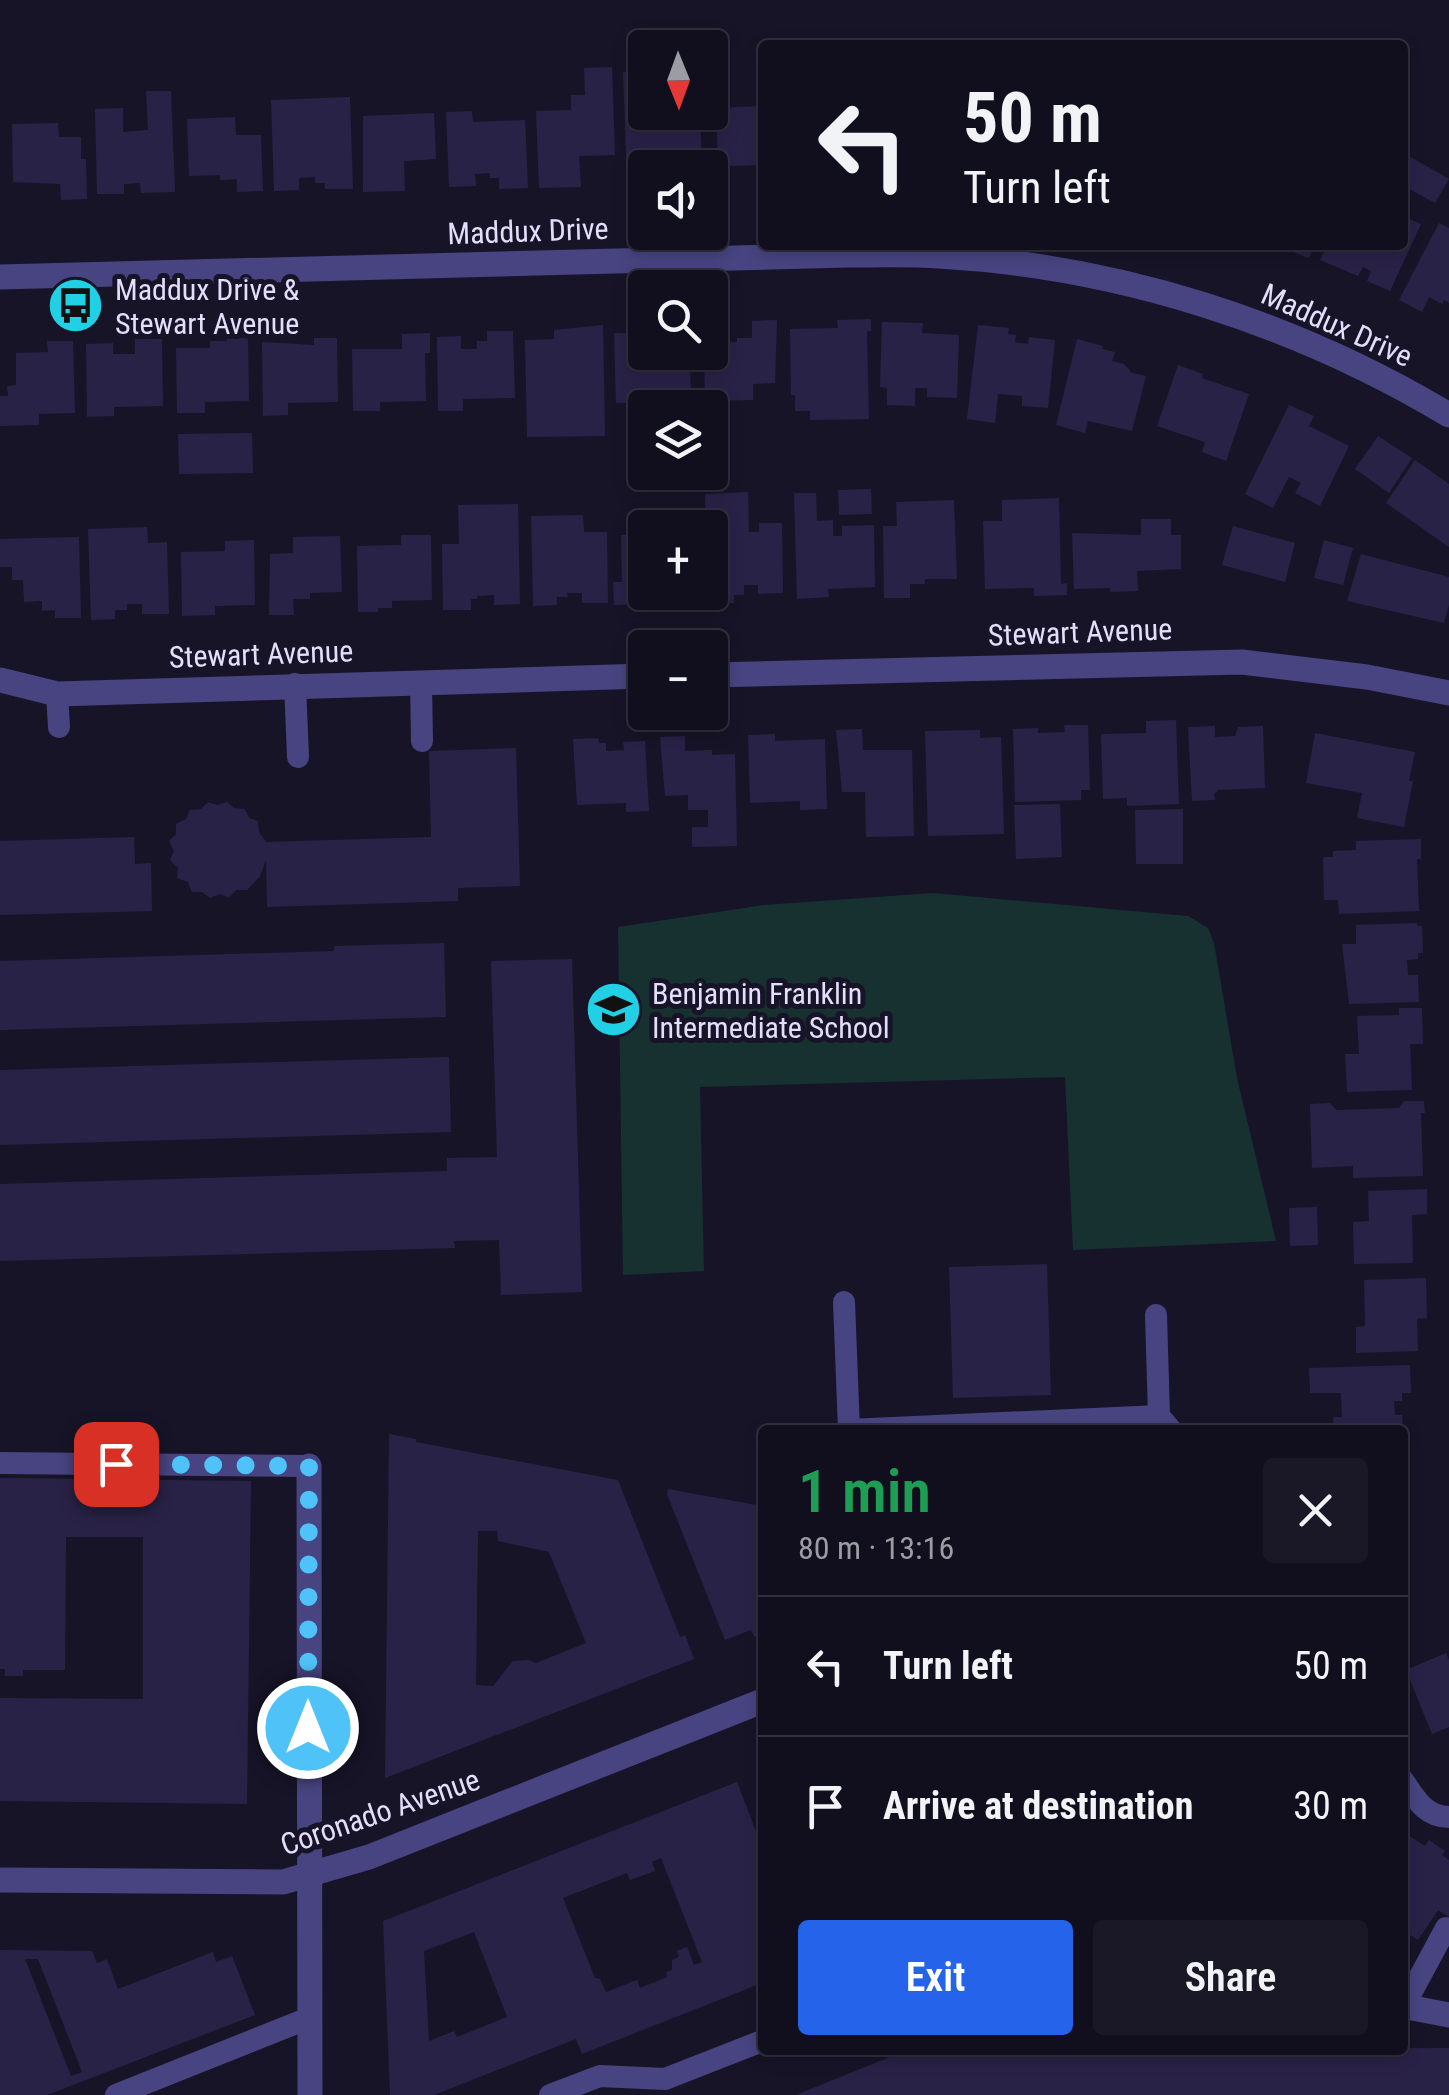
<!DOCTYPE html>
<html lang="en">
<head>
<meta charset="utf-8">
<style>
  :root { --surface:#110f1e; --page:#1a1827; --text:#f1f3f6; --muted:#9c9ca4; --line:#302f3c; --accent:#2563eb }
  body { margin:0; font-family:"Roboto Condensed",sans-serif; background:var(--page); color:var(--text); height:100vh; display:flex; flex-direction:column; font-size:38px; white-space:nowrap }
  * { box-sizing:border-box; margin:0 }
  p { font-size:32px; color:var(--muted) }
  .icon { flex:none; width:55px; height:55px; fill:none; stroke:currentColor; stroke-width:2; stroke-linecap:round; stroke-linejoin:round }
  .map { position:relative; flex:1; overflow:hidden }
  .drawer { position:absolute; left:758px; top:1425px; width:650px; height:630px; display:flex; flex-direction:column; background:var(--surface); border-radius:10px; box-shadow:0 5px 15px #0003,0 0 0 2px var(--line) }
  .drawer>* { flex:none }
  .hud { position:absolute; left:758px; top:40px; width:650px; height:210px; border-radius:10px; box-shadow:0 5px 15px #0003,0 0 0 2px var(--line); background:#110f1e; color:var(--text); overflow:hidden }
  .needle { width:65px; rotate:179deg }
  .buttons { position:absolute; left:628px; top:30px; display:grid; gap:20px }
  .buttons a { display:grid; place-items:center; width:100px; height:100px; border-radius:10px; background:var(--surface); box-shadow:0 5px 15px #0003,0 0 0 2px var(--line); font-size:50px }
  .pin { position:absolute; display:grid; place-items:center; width:85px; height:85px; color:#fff; margin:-42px; border-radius:20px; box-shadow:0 5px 15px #0006 }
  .me { position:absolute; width:110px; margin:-55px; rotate:0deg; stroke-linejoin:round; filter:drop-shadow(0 0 8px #0008) }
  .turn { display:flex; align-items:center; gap:35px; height:210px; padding:0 40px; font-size:45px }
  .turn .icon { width:130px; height:130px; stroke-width:2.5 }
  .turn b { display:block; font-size:70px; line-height:85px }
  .round { display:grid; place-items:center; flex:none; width:105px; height:105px; border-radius:10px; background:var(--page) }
  .head { display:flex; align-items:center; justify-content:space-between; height:170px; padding:0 40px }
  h1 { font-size:60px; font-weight:600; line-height:75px; color:#1e9e55 }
  .action { display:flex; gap:20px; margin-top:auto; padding:20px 40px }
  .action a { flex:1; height:115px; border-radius:10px; background:var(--accent); color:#fff; font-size:40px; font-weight:600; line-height:115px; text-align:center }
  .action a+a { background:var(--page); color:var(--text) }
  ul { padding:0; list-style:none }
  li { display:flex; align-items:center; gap:30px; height:140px; padding:0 40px; border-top:2px solid var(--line) }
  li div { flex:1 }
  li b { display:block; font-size:38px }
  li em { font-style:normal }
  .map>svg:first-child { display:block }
</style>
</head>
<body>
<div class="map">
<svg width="1449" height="2095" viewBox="0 0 1449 2095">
  <rect width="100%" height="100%" fill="#171428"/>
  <path fill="#173130" d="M933,893L1188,916L1208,928L1214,943L1237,1078L1276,1241L1073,1250L1065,1077L700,1087L704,1271L623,1275L618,927L764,905Z"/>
  <path fill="#292247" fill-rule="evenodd" d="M612,67L615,155L579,156L581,187L539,188L536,111L571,110V95H585L584,68Z
    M645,71V112H656L657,117L700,112L702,168H645V181L627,182L623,72Z
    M146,91H171L175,192L141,193L140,183L124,184V194H97L95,109L123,108V132L148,130Z
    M350,97L353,189H325V183H315V177L299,178V190L274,191L271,100Z
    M762,106V165L730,166V161L718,162L716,108Z
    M472,111L473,122L525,120L528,188L499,189V178H490V173L475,174L476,186L449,187L446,112Z
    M434,113L436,159L404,161L405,191L363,192V116Z
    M235,117L236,135H261L263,191L237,192V179L220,180V175L189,176L187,119Z
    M58,123L59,137H81V159H86L87,199L61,200L60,184L13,182L12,124Z
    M1407,155L1449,179L1435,203L1402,185V162Z
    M1402,216L1421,224L1390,291L1367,281L1371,271L1363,267L1358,276L1320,260L1327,245H1402Z
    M1439,223L1449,228V303L1444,300L1442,304L1429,297L1422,312L1399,300Z
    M1274,245H1314L1309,258Z
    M871,319V331H867L869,419L810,420V411H795V395H791L790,329L838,328L837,320Z
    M777,320L775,383L753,384V400L705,401L704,352H710V343L737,342V338H752V321Z
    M882,322L923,323L922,333L959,335L957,398L927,397V388H915V406L887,405V388L880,387Z
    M603,325L605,436L527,437L525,340L554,339V330Z
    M978,325L1009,328L1008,334L1016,335L1015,342L1028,344L1029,337L1055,340L1048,408L1022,406V396L998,394L995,423L967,419Z
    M487,331H513L515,398L463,399V411H438L437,337L461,336V349H477V341H487Z
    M430,333V353H425L426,401L380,402V411H353L352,349H402V334Z
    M614,333H645V352H690L691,408L638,410V403H616Z
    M227,338H248L249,401L205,402V413H177L176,348H210V341H227Z
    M314,338H337L338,402L288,403V415L263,416L262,342L314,345Z
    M135,339H162L163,406L114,407V416L87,417L86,344L113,343V354H135Z
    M1077,339L1103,346L1102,349L1115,352L1112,361L1124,364L1132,373L1146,376L1132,431L1088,421L1085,433L1056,425Z
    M47,341H73L75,413L39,414V425L0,426V396H8L7,386L16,385V353L48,352Z
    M1178,365L1203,374L1202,378L1249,394L1226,461L1202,452L1205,442L1157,426Z
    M1289,405L1314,416L1309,426L1349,446L1320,506L1295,493L1301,483L1289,477L1273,508L1245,494Z
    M252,433L253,473L179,474L178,434Z
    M1378,436L1412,458L1389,493L1355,469Z
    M1415,460L1449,484V547L1386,503Z
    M871,489L872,514L839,515L838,490Z
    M748,492L749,532H759V523H782L783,593L758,594V585H744V595H734V603H708L710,528H706L705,494Z
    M794,493H816L817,521L833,520V536H842V526L874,525L875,587L828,589L829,597L797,599Z
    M1059,498L1061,584L1067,583V595L1034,596V588L985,589L983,521H1002V500Z
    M954,500L957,579H925V584H910V598H884L883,526H897L896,502Z
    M518,504L520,604L494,605V595L477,596V599H471V610H443L442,544H459L458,505Z
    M583,515L584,532H607L608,603H582V593H567L568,597H557V605L533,606L531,516Z
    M1141,519H1171V535H1181V569L1137,571L1138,591L1110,592V588L1074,589L1072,533L1141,535Z
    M1233,526L1295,543L1285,582L1222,565Z
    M147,527L148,543L167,542L169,614H142V604H127V610H115V619L91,620L88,529Z
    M645,534L644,604L614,605L613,582H622L621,535Z
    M401,535H431L432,600L392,601V608H378V612H358L357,546L401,545Z
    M340,536L342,592L310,593V599H293L294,615H269L270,554L293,553V537Z
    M79,537L81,618H55V610L42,611V601L24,602L23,580H12V567H0V539Z
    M254,540L255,605L215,606V615L182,616L181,552L225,551V541Z
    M1324,540L1353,548L1343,585L1314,578Z
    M1361,554L1449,577V605L1444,623L1347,601Z
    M1176,720L1179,804L1127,806V798L1103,799L1101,734L1146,733V721Z
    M1064,725H1088L1090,790H1081V800L1015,802L1013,729L1038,728V733L1065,732Z
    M1215,726V737L1235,736L1238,727L1263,726L1265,788L1218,790L1214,794L1215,800L1192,801L1188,727Z
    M862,729L863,750H912L914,836L866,837L865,792H842L836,730Z
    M980,730V738L1001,737L1004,834L928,836L925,731Z
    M1315,733L1415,752L1409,781H1413L1404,827L1357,818L1362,793L1306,783Z
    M775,734V741L825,739L827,809L800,810V801L750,803L748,735Z
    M685,736V751L712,750V755L735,754L737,846L692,847V827H708V810H688V795L665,796L660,737Z
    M598,738L599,743H606V751L624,750L623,742L645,741L649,811L626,812V803L577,805L573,739Z
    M516,748L520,886L458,888V901L267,907L266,860L260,876L247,890H236L229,898L220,894L210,898L202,892H192L188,882L177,878L178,868L170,860L174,851L169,841L176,834V824L186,819L190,810L201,809L208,802L217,805L227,802L234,808L245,809L249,818L258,821L259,832L266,842L431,837L429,751Z
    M1060,804L1062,857L1016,859L1014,805Z
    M1183,809V864H1136L1135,810Z
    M134,837L135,864L151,863L152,911L0,915V841Z
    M1421,839V859H1417L1419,911L1339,914L1338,900H1324L1323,857H1333V851L1356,850V841Z
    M1417,923V926H1422L1423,953H1418V959L1407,960L1408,975H1418L1419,1002L1349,1004L1342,944H1356V925Z
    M444,943L446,1017L0,1030V961L334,951V946Z
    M572,959L582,1292L501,1295L499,1240L454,1241L455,1248L0,1261V1184L447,1171V1158L497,1157L491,961Z
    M1399,1008H1422L1423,1044H1410L1412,1090L1347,1092L1345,1054H1359L1357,1016L1399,1015Z
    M449,1057L451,1132L0,1145V1070Z
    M1404,1101H1424L1425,1113H1421L1423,1176L1353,1178V1166L1312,1168L1310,1104L1330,1103L1336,1110L1399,1108Z
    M1427,1189V1214L1412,1215L1413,1263L1354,1264L1353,1222L1369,1221L1368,1191Z
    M1317,1207L1318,1245L1290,1246L1289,1208Z
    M1047,1264L1051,1395L953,1398L949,1267Z
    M1426,1278L1427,1318L1417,1319L1418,1351L1356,1353V1327L1365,1326L1364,1280Z
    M1410,1365L1411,1393H1402V1401H1394L1395,1415H1402L1403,1430H1334L1333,1417H1342L1341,1393H1310L1309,1368Z
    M389,1434L416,1439V1442L618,1480L680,1637L685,1635L694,1659L385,1778ZM478,1531H497L498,1541L549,1552L586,1643L536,1663L529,1660L513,1661L493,1686L476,1685Z
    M0,1478L251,1481L247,1804L0,1801V1698L143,1699V1537H66L65,1670H23V1676H5V1669H0Z
    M668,1489L762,1506V1634L754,1637L751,1630L725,1640L667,1494Z
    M1446,1653L1449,1660V1727L1432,1734L1406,1670Z
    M737,1782L762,1847V1983L582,2054L576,2039L434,2095H390L383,1921ZM661,1858L702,1962L694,1965L687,1947L677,1951L679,1957L672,1960V1970L666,1972L667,1977L640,1988L637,1980L606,1992L600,1979L595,1978L563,1898L627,1873L630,1880L655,1871L652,1862ZM474,1932L507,2017L457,2037L454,2031L429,2041L424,1951Z
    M1402,1831L1425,1846L1429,1840L1445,1851L1442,1855L1449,1860V1917L1438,1910L1418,1940L1402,1930Z
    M0,1950L92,1951L97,1963L107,1959L118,1989L213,1952L216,1962L232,1956L255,2015L47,2095H0ZM25,1959H38L82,2072L71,2076Z
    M1449,2048V2095H796L907,2050Z"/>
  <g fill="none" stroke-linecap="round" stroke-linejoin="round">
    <path stroke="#474481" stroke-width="22" d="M421,682L422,741
      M295,684L298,757
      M57,694L59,727
      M844,1302L849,1430L1159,1416
      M1156,1315L1159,1416L1171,1430
      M0,1463L309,1466
      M1402,1779C1415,1797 1424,1817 1449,1817
      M1404,2006L1446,1928
      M116,2095L309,2018
      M550,2095L600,2076L665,2079L762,2041"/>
    <path stroke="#474481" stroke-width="25" d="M0,277L848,255C878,255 909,254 939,256C1118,266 1296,323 1449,415
      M710,675L1242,662L1367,677L1449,693
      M0,680L57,694L645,676
      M309,1466L310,2095
      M0,1880L283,1882L369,1857L762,1701
      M1402,2006L1449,2015"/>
  </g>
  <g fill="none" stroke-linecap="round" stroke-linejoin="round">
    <path stroke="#4fc3f7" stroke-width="18" stroke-dasharray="0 32.4" d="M116,1464L309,1466L308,1728"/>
  </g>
  <defs>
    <symbol id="bus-disc" viewBox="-11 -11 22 22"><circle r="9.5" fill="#21d0e4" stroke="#171428"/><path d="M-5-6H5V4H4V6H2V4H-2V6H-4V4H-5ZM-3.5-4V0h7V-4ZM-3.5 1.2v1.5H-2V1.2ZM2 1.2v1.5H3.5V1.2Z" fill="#111"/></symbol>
    <symbol id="school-disc" viewBox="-11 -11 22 22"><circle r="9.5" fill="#21d0e4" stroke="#171428"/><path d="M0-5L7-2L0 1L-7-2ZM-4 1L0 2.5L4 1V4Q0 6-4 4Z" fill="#111"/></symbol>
  </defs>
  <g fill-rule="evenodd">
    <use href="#bus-disc" x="44" y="274" width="63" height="63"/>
    <use href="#school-disc" x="582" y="978" width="63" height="63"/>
  </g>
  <g text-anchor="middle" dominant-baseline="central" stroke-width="10" stroke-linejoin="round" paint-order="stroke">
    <g font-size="30" fill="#e2defb" stroke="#171428">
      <text transform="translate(528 231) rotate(-2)">Maddux Drive</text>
      <text transform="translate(1337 325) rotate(24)">Maddux Drive</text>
      <text transform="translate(1080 632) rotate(-2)">Stewart Avenue</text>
      <text transform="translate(261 654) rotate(-2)">Stewart Avenue</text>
      <text transform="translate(380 1812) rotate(-19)">Coronado Avenue</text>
    </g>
    <g font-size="30" fill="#e2defb" stroke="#171428" text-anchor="start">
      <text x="115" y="289">Maddux Drive &amp;<tspan x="115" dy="34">Stewart Avenue</tspan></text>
      <text x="652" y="993">Benjamin Franklin<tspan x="652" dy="34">Intermediate School</tspan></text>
    </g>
  </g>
</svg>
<div class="buttons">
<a><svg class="needle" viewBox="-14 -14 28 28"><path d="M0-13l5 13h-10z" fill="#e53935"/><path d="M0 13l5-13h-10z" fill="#9c9ca4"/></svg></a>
<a><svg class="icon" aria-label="sound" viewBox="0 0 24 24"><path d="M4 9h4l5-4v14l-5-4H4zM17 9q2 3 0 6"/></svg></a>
<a><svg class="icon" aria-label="search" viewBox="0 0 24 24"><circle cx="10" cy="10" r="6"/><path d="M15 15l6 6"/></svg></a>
<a><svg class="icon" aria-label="layers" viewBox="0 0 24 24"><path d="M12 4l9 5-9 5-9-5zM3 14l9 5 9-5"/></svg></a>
<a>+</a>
<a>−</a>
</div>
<div class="pin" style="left:116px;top:1464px;background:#d93025"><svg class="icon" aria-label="arrive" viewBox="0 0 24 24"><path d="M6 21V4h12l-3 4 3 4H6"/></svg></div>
<svg class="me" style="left:308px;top:1728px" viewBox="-20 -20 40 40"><circle r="17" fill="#4fc3f7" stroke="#fff" stroke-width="3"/><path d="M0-11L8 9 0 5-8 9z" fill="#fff"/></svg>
<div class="hud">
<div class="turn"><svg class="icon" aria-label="left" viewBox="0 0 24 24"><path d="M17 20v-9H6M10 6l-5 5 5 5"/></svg><div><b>50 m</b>Turn left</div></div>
</div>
<section class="drawer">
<div class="head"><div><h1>1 min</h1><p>80 m · 13:16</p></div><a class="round"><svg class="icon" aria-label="close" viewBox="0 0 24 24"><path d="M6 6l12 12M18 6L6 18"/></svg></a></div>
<ul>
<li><svg class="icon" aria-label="left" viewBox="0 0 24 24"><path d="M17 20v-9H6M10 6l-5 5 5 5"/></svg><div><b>Turn left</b></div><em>50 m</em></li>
<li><svg class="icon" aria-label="arrive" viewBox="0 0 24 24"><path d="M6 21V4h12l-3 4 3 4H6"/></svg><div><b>Arrive at destination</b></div><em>30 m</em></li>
</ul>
<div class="action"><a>Exit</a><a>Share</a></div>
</section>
</div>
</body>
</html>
